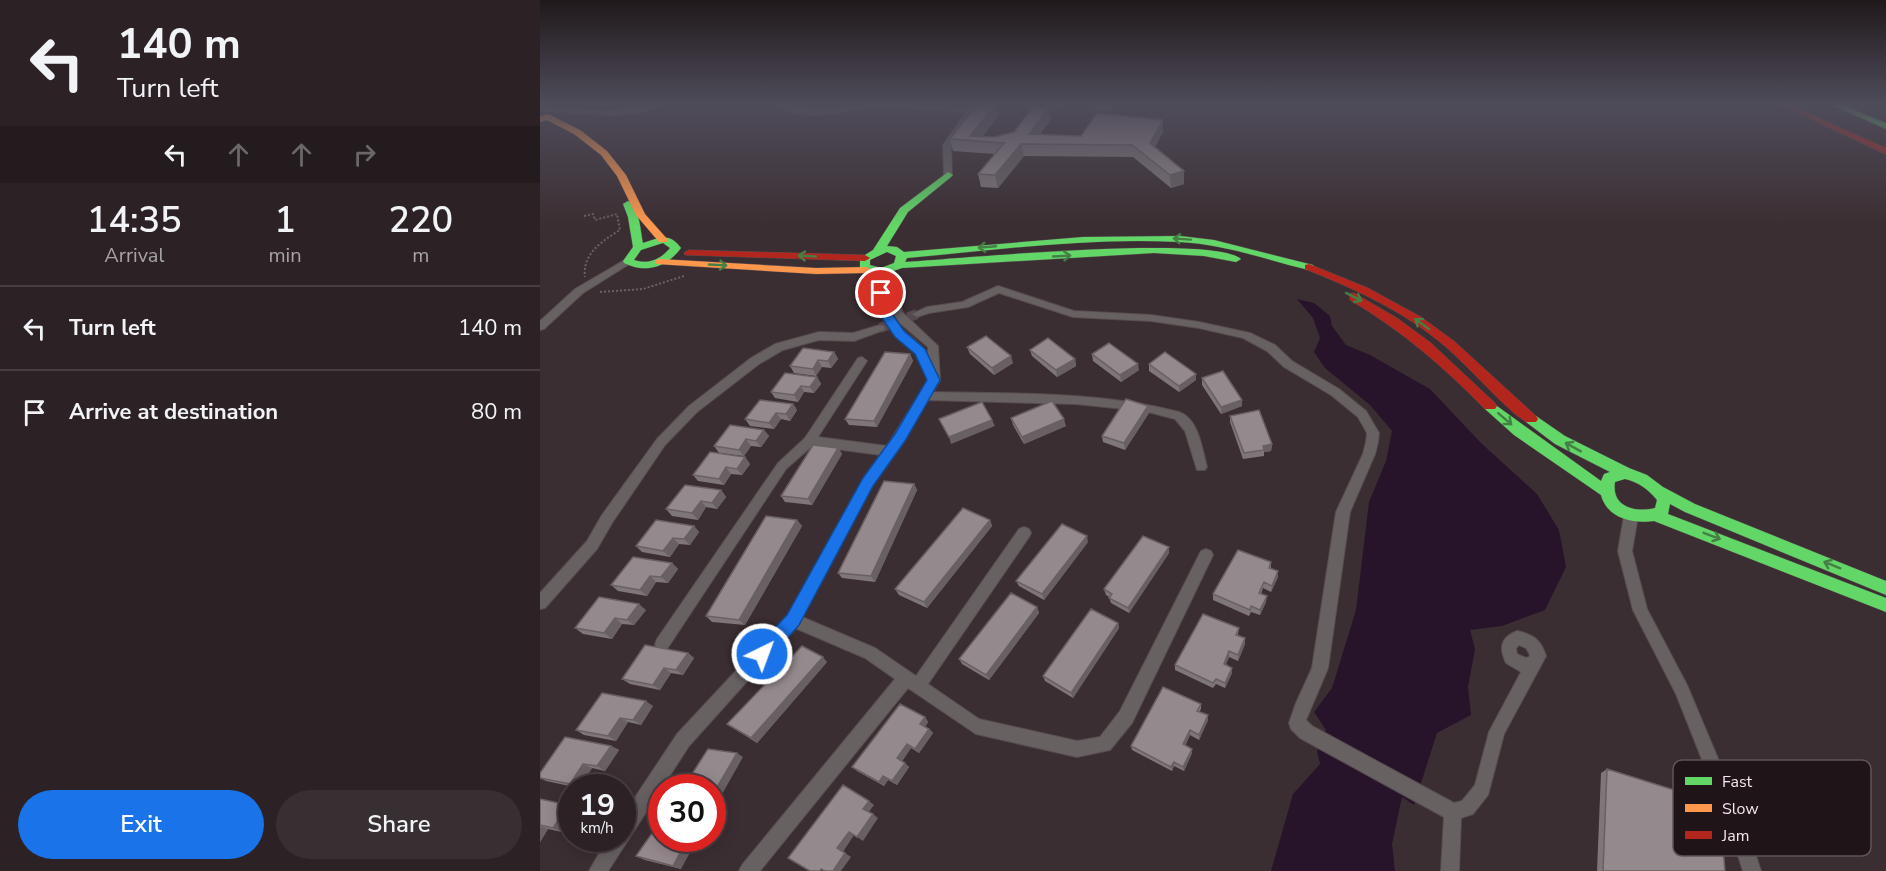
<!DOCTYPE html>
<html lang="en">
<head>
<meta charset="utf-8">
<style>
  :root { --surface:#2c2226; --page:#382f32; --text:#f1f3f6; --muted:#a6a4a7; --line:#483f43; --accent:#1a73e8 }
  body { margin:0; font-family:"Nunito Sans",sans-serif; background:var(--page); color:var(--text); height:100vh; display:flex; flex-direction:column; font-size:22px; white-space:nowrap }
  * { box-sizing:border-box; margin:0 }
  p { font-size:20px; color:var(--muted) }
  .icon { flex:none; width:33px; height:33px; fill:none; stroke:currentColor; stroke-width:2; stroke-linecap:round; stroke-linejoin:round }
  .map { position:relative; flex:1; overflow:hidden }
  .drawer { display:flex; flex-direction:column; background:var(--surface); width:540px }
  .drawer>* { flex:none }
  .top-card { background:#2c2226; color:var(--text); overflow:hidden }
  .speed { position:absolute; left:18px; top:774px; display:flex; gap:12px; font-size:30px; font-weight:700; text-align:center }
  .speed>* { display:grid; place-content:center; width:78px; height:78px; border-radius:50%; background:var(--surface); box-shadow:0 3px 15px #0003,0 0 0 2px var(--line); line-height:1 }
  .speed small { font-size:15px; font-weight:400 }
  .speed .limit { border:9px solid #d22; background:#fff; color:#111 }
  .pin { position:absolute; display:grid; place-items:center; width:51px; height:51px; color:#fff; margin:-26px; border:3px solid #fff; border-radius:50%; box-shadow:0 2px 6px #0007 }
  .me { position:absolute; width:66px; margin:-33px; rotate:42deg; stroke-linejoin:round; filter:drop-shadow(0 0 4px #0008) }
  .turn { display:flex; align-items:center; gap:21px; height:126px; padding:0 18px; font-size:27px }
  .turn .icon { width:78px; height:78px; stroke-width:2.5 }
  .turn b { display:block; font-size:42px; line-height:51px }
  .lanes { display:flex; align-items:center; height:57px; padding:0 18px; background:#0003; justify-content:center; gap:30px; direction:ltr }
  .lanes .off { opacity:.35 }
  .eta { display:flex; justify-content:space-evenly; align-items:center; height:102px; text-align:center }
  .eta b { font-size:36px; font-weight:600; line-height:42px }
  .primary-button { display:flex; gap:12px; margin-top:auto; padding:12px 18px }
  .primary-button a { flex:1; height:69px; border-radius:36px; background:var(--accent); color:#fff; font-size:24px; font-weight:600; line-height:69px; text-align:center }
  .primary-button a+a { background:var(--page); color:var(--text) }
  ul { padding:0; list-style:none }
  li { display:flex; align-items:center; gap:18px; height:84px; padding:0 18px; border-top:2px solid var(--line) }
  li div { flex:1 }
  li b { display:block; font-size:22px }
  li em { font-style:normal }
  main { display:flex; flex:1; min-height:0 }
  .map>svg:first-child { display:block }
</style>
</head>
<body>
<main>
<section class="drawer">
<div class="top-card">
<div class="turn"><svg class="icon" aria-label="left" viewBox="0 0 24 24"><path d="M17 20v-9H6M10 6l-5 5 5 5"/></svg><div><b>140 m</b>Turn left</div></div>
<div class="lanes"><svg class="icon" aria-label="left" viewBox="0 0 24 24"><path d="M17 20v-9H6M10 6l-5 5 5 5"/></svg><svg class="icon off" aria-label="ahead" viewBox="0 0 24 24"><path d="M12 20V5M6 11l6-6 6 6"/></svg><svg class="icon off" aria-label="ahead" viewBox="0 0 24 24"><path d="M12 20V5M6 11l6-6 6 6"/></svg><svg class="icon off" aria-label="right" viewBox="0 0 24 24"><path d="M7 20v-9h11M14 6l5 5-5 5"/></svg></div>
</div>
<div class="eta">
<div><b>14:35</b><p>Arrival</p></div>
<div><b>1</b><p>min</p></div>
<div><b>220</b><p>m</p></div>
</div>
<ul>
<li><svg class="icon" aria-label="left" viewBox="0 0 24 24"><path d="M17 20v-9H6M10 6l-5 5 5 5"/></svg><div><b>Turn left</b></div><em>140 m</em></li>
<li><svg class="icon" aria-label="arrive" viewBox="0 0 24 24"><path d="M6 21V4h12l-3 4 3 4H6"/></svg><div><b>Arrive at destination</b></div><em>80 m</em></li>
</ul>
<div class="primary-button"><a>Exit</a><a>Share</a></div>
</section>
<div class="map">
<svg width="1346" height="871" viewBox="0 0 1346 871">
  <rect width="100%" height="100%" fill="#3b2e32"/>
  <path fill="#28142a" d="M757,299L774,303L790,316L792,326L806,345L830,355L890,389L941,443L997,494L1019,530L1026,567L1005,610L962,626L930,630L935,649L928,687L931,715L897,733L874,805L862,797L852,844L855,871H731L753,794L780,764L777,751L786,730L774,712L792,688L816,610L829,502L846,461L852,431L830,405L785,368L774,352L780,338L773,318Z"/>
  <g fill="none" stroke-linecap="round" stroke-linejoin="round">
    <path stroke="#574a4e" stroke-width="10" stroke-dasharray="10 5" stroke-linecap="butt" d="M340,328L377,314"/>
    <defs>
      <path id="street" d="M109,105H120C89,123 35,111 0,111V107L65,111Z
        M236,105H246L275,110L324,105L431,108L435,110L411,145L412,175L408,178L404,175L403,145L426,112C397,110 366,106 337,107C306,109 265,125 236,105Z
        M88,258L93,261L91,263L43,293L4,329L0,330V321L35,289Z
        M346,268L351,271L356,298L363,313L398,346L400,380L393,392C475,394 559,391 639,412C659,419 662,449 667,467L665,470H657L645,431L635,419L604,411L536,404L388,400L364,440L332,486L262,617L335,648L376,676L479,529L484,527L489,529L491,533L489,537L388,684L439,719L537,741L560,737L580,711L661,551L666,549L671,551L673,555L592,723L570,750L537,757L436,734L368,688L220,871H199L202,865L355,679L325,658L255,628L149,746L68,871H49L68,838H82V817L137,734L248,615L324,478L341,455L272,446L246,469L127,649L122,651L117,649L115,644L117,639L238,463L265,438L318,358L322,357L327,361L278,437L347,446L388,380L376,354L355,336L341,315L330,272L332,270H338L343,282L341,271ZM349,308L361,324L388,347V355C379,337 356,333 349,308Z
        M458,286L534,311L611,315L659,322L710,333L735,345L752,361L799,389L826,411L839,433L838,442L835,454L810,512L788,668L766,720L772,726L914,803L922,801L935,785L949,732L981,672L966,663C959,648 960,638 977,631C993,634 1001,640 1006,656L964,734L948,795L933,814L921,818L919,871H901L904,817L760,738L751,729L749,723L756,703L772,668L796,512L823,454L826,442L827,433L818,417L791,395L744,367L727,351L703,338L659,328L611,321L533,317L459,293L428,307L389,313L377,317L372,314L387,307L422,302ZM979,645L986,648L990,655L989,657L986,658L977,654L976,648Z
        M340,325L344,326L345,328L344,330L314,341L279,340L243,350L219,364L157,412L125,445L72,523L57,549L5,608L0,609V593L47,541L62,515L117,439L149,406L211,358L235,344L279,332L313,333Z
        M1091,511L1096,512L1098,516L1092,551L1107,609L1147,685L1206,825L1221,871H1203L1188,825L1136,694L1093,610L1078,551L1084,516L1086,512Z"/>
      <path id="fast" d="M1292,105H1302L1346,123V129Z
        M408,172L413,175L411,177L368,212L347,246L357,247L364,252L543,237L640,236L674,240L773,265L774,267L769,270C727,260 684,244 640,242C549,237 457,250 367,258L365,262C418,259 671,234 701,259L696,262L664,256L614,253L362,268L342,275L320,269V258L333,250L360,208ZM347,252L356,256L354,263L341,268L330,265V260Z
        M88,201C100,207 100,230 103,243C120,238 129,232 141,248C127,267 106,274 84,263L83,261L93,247L88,217L83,204ZM123,243L130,248C121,259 109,265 94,260L101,250Z
        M950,401L1061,481L1064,474L1070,472L1015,444L986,422L984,419L986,416H996L1025,436L1089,468L1107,475L1123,487L1155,504L1346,581V595L1145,512L1130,504L1128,514L1346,598V612L1114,521C1092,524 1067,518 1061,495L974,435L945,409L943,406ZM1085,479C1098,482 1108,489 1117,500L1115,508C1095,513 1071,507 1075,482Z"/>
      <path id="slow" d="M8,114L40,130L67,151L86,175L105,214L128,240L127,242H119L96,215L77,176L61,155L34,134L7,120L0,122V116Z
        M120,259L276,268L327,267L332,270L327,273L276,274L116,264V260Z"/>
      <path id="jam" d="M1240,105H1250L1346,148V154Z
        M149,250L325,255L330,258L325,261L145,255L144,253Z
        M769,264L828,288L881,317L914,341L996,416L998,419L996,422H986L975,414C951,393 930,368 906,347C864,311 815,289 765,269V265Z
        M814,293L857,318L891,343L955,403L957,406L955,409H945C904,367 861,330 810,300V294Z"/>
    </defs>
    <use href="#street" stroke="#584c50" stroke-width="2"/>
    <use href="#fast" stroke="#584c50" stroke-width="1"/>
    <use href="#slow" stroke="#584c50" stroke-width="1"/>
    <use href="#jam" stroke="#584c50" stroke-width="1"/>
    <path stroke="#696263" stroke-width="2" stroke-dasharray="2 2" stroke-linecap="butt" d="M44,216L53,214L55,220L77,214L80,230C62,241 42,254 45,277
      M60,292L103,289L144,276"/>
    <use href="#street" fill="#676162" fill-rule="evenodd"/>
    <use href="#fast" fill="#63d668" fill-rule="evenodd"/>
    <use href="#slow" fill="#ff974d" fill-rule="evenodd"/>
    <use href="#jam" fill="#b3261e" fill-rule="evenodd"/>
  </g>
  <path fill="#7f7679" d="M437,105H457L459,115L442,137H454L474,132L511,119L500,134L541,136L623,120V132L615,147L644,184L631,188L593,157L484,156L458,188L441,187L438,174L455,154L413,151L410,139Z
    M508,105H524L523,107L508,106Z
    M554,105H573L570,111L555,110Z
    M427,347L473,363L454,375L430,354Z
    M490,350L535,359L536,366L517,377L492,356Z
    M294,352L298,359L291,368L282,367L276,376L254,373L250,366Z
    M370,354L373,361L337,427L309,425L305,419Z
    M552,354L599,370L581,382L553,361Z
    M609,364L656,374V380L639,392L609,371Z
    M277,377L281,384L274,393L264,392L258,402L235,398L231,392Z
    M662,378L702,406L681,414L662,385Z
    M253,404L257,410L250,421L241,419L234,429L210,426L205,419Z
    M608,406L609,413L585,450L563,442L562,436Z
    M690,416L732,444L731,451L724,452V456L703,459L690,422Z
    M471,418L526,426L484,444L473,425Z
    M224,430L229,436L221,447L211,446L204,456L179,453L174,446Z
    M298,448L302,454L272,505L245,502L241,496Z
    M205,457L210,464L202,475L191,474L184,485L158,481L153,475Z
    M374,484L377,490L335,582L302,578L298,573Z
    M181,490L186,497L177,509L166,507L158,520L132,516L126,509Z
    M257,520L262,526L205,625L172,622L166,616Z
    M450,520L452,526L387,608L359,595L355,589Z
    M154,526L159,532L150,545L139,544L130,557L102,552L96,546Z
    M548,542L504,600L479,586L476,581Z
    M629,553L589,613L571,603L569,597L566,595L564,589Z
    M731,562V568L738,571V577L731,592L723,588L721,594L726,602L720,615L711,612L709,616L673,600V594Z
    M132,563L138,569L128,583L116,582L107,596L78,591L71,585Z
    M497,607L499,613L449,680L422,664L419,659Z
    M106,610L94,625L82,624L72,639L43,634L35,628Z
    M578,623L579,628L533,698L505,681L503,676Z
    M699,628L698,635L705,638V644L698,661L689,657L686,664L692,668V673L685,688L676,684L673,688L635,670V665Z
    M148,653L154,658L143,675L131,673L120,690L90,684L82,679Z
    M287,662L217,743L187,724Z
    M661,704V709L659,712L668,720L659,740L650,735L645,745L652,749V753L644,771L634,766L632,771L592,750L591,746Z
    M113,706L101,725L88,722L76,741L44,735L36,730Z
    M385,717L388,722L385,727L389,729L393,733L379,753L371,748L362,761L369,767L357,785L348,780L344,786L317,771L312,767Z
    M71,746L79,750L65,771L52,768L39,788L6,781L0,778V773Z
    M1067,769L1185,871H1057L1061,773Z
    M0,799L32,807V817L22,832L8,829L0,842Z
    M122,819L141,869L105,860L96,856Z"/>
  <path fill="#686063" d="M455,105H457L459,115L439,141L430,136Z
    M509,107L511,119L492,144L489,134Z
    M623,120V132L610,155V143Z
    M481,144L484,156L458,188L455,175Z
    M644,171V184L631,188L630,175Z
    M294,352L298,359L291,368L288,361Z
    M370,354L373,361L337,427L334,421Z
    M471,356L473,363L454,375L452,368Z
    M535,359L536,366L517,377L516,370Z
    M278,360L282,367L276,376L273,369Z
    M598,364L599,370L581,382L580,375Z
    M656,374V380L639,392V386Z
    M277,377L281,384L274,393L270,387Z
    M261,386L264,392L258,402L254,395Z
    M702,400V406L681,414V407Z
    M253,404L257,410L250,421L246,414Z
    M608,406L609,413L585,450L584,443Z
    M236,413L241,419L234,429L229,423Z
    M524,419L526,426L484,444L482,437Z
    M452,420L455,426L411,444L409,437Z
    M224,430L229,436L221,447L216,441Z
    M206,439L211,446L204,456L199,450Z
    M732,444L731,451L724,452L723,446Z
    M298,448L302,454L272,505L268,499Z
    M205,457L210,464L202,475L197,469Z
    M186,467L191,474L184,485L179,479Z
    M374,484L377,490L335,582L331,576Z
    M181,490L186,497L177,509L172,503Z
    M161,501L166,507L158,520L152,513Z
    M257,520L262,526L205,625L199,620Z
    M450,520L452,526L387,608L384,602Z
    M154,526L159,532L150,545L144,539Z
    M547,536L548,542L504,600L502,594Z
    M133,538L139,544L130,557L123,551Z
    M629,547V553L589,613L588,608Z
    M132,563L138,569L128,583L121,577Z
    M738,571V577L731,592L732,586Z
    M110,576L116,582L107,596L100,590Z
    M727,596L726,602L720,615V610Z
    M99,604L106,610L94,625L87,620Z
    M497,607L499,613L449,680L446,675Z
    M75,618L82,624L72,639L64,633Z
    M578,623L579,628L533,698L531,693Z
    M705,638V644L698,661V655Z
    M689,651V657L684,669V664Z
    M148,653L154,658L143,675L136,670Z
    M283,657L287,662L217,743L211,738Z
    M124,668L131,673L120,690L113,685Z
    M692,668V673L685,688V683Z
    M106,701L113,706L101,725L93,720Z
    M668,715V720L659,740V735Z
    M385,717L388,722L384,729L380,724Z
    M80,718L88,722L76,741L68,736Z
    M389,729L393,733L379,753L375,749Z
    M650,730V735L644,749L643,744Z
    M367,744L371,748L361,763L357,758Z
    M71,746L79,750L65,771L57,766Z
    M652,749V753L644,771L643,767Z
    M197,753L203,757L172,812V796Z
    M634,762V766L632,771L631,767Z
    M365,763L369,767L357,785L352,781Z
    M43,764L52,768L39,788H38L30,784Z
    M343,776L348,780L344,786L339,782Z
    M329,801L334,805L328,813L323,809Z
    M28,805L32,807V817L22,832L13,828Z
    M333,814L338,818L323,841L317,837Z
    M0,826L8,829L0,842Z
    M309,832L314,835L303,852L297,848Z
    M148,838H158L141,869L133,866Z
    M305,853L311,857L301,871H293Z"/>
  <path fill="#94898d" stroke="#686063" stroke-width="1.5" d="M437,105H455L430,136L454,137L474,132L493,107H509L489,134L541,136L557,113L623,120L610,143L644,171L630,175L592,145L481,144L455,175L438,174L464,143L410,139Z
    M446,336L471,356L452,368L427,347Z
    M508,338L535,359L516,370L490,350Z
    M569,343L598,364L580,375L552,354Z
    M263,348L294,352L288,361L278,360L273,369L250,366Z
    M345,352L370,354L334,421L305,419Z
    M625,352L656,374L639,386L609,364Z
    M683,371L702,400L681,407L662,378Z
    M245,373L277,377L270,387L261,386L254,395L231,392Z
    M586,399L608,406L584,443L562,436Z
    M220,400L253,404L246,414L236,413L229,423L205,419Z
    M512,401L524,419L482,437L471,418Z
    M442,402L452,420L409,437L399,419Z
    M719,410L732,444L723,446L724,450L704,453L690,416Z
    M190,425L224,430L216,441L206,439L199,450L174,446Z
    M273,445L298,448L268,499L241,496Z
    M170,452L205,457L197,469L186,467L179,479L153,475Z
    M344,481L374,484L331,576L298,573Z
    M145,485L181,490L172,503L161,501L152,513L126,509Z
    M423,508L450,520L384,602L355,589Z
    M226,516L257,520L199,620L166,616Z
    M116,520L154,526L144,539L133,538L123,551L96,546Z
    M522,524L547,536L502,594L476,581Z
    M603,536L629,547L588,608L569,598L572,594L564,589Z
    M698,550L731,562L729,568L738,571L732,586L724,582L719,593L727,596L720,610L711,606L710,610L673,594Z
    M93,557L132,563L121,577L110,576L100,590L71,585Z
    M471,593L497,607L446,675L419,659Z
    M59,597L99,604L87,620L75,618L64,633L35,628Z
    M551,609L578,623L531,693L503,676Z
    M663,614L699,628L696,635L705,638L698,655L689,651L684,664L692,668L685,683L676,679L673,683L635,665Z
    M105,645L148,653L136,670L124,668L113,685L82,679Z
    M262,646L283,657L211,738L187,724Z
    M623,687L661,704L657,711L668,715L659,735L650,730L643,744L652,749L643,767L634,762L631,767L591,746Z
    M62,693L106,701L93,720L80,718L68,736L36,730Z
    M360,704L385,717L380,724L389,729L375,749L367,744L357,758L365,763L352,781L343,776L339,782L312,767Z
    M25,737L71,746L57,766L43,764L30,784L0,778V773Z
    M168,749L197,753L172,796V788H143Z
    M1067,769L1179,804L1185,871H1063Z
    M303,785L329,801L323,809L333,814L317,837L309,832L297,848L305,853L293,871H285L281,869L280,871H270L248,858Z
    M0,799L28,805L13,828L0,825Z
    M122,819V838H148L133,866L96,856Z"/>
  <defs><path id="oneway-shaft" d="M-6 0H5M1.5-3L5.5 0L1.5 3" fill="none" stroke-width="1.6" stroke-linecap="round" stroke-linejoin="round" transform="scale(1.5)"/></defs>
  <g stroke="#447f44">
    <use href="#oneway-shaft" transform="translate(642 239) rotate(-176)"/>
    <use href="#oneway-shaft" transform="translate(447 247) rotate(175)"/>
    <use href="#oneway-shaft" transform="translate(267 256) rotate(-177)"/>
    <use href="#oneway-shaft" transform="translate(522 256) rotate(-3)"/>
    <use href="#oneway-shaft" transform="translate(178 265) rotate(3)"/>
    <use href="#oneway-shaft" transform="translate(814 297) rotate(27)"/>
    <use href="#oneway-shaft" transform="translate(882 324) rotate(-144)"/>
    <use href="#oneway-shaft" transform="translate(965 419) rotate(41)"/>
    <use href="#oneway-shaft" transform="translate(1033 447) rotate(-151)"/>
    <use href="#oneway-shaft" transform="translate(1172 536) rotate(21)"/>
    <use href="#oneway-shaft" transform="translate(1292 565) rotate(-158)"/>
  </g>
  <linearGradient id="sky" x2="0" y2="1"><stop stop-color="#20191c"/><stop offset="0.46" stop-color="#4f4c5a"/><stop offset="1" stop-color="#4f4c5a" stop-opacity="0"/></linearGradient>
  <rect width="1346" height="226" fill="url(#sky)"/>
  <path fill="#1a73e8" stroke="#114b97" stroke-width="1.5" d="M341,290L346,293L352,314L364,331L385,349L400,380L365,441L333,486L259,625L228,660L222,663L215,660L213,654L215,649L247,615L323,478L355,434L387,380L375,354L355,337L340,315L335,293Z"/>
  <rect x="1133" y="760" width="198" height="96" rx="9" fill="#1f1518" stroke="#5f5457" stroke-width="1.5"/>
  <rect x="1145" y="777" width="27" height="8" fill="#63d668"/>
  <rect x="1145" y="804" width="27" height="8" fill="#ff974d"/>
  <rect x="1145" y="831" width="27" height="8" fill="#b3261e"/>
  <g font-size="16" fill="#f5e6ea">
    <text x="1182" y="787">Fast</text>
    <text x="1182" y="814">Slow</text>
    <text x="1182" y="841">Jam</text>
  </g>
</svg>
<div class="speed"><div>19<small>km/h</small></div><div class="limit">30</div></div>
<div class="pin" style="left:341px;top:293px;background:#d93025"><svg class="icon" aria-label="arrive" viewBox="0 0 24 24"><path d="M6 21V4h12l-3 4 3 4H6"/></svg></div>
<svg class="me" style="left:222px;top:654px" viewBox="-20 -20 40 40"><circle r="17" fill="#1a73e8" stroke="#fff" stroke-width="3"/><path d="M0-11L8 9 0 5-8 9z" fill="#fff"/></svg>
</div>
</main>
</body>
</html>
